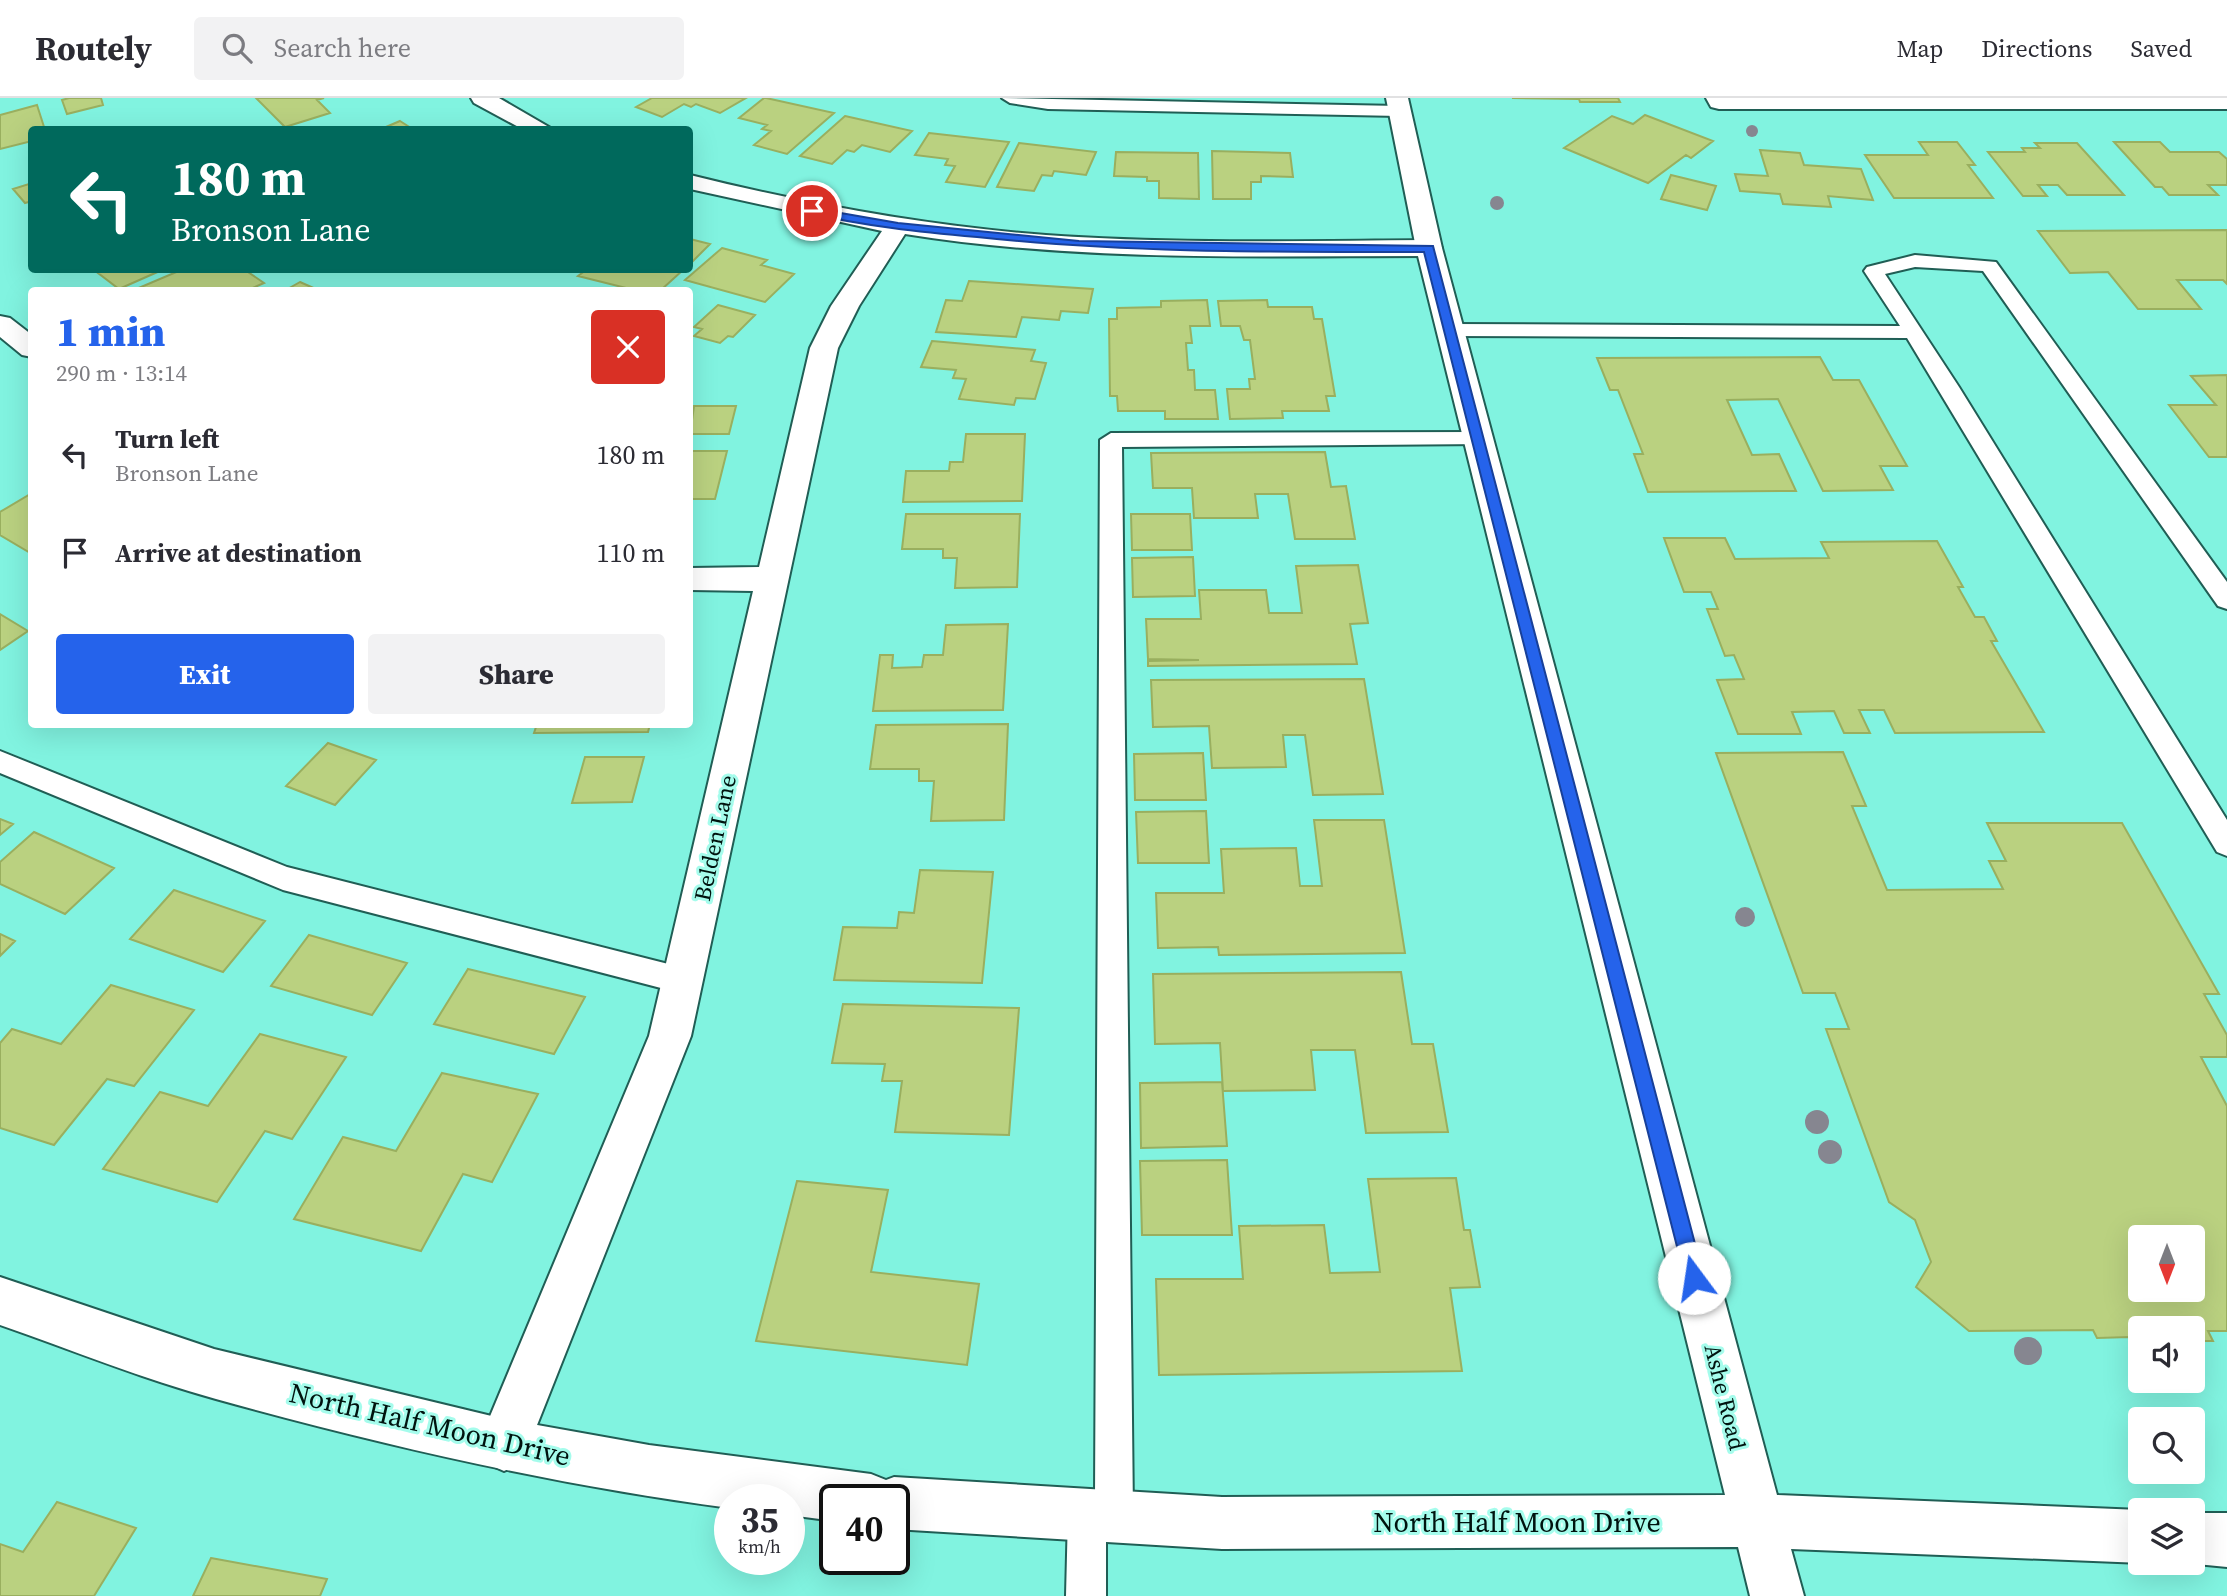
<!DOCTYPE html>
<html lang="en">
<head>
<meta charset="utf-8">
<style>
  :root { --surface:#fff; --page:#f2f2f3; --text:#2b2b33; --muted:#7c7c81; --line:#e1e1e2; --accent:#2563eb }
  body { margin:0; font-family:"Source Serif 4",serif; background:var(--page); color:var(--text); height:100vh; display:flex; flex-direction:column; font-size:26px; white-space:nowrap }
  * { box-sizing:border-box; margin:0 }
  p { font-size:23px; color:var(--muted) }
  .icon { flex:none; width:38px; height:38px; fill:none; stroke:currentColor; stroke-width:2; stroke-linecap:round; stroke-linejoin:round }
  .map { position:relative; flex:1; overflow:hidden }
  .panel { position:absolute; left:28px; top:189px; width:665px; height:441px; display:flex; flex-direction:column; background:var(--surface); border-radius:7px; box-shadow:0 7px 28px #0002 }
  .panel>* { flex:none }
  .banner { position:absolute; left:28px; top:28px; width:665px; height:147px; border-radius:7px; box-shadow:0 7px 28px #0002; background:#00695c; color:#fff; overflow:hidden }
  .needle { width:46px; rotate:180deg }
  .controls { position:absolute; left:2128px; top:1127px; display:grid; gap:14px }
  .controls a { display:grid; place-items:center; width:77px; height:77px; border-radius:7px; background:var(--surface); box-shadow:0 7px 28px #0002; font-size:35px }
  .speed { position:absolute; left:714px; top:1386px; display:flex; gap:14px; font-size:35px; font-weight:700; text-align:center }
  .speed>* { display:grid; place-content:center; width:91px; height:91px; border-radius:50%; background:var(--surface); box-shadow:0 7px 28px #0002; line-height:1 }
  .speed small { font-size:18px; font-weight:400 }
  .speed .limit { border:4px solid #111; border-radius:10px; background:#fff; color:#111 }
  .pin { position:absolute; display:grid; place-items:center; width:60px; height:60px; color:#fff; margin:-30px; border:4px solid #fff; border-radius:50%; box-shadow:0 2px 7px #0007 }
  .me { position:absolute; width:77px; margin:-38px; rotate:346deg; stroke-linejoin:round; filter:drop-shadow(0 0 5px #0008) }
  .turn { display:flex; align-items:center; gap:24px; height:147px; padding:0 28px; font-size:32px }
  .turn .icon { width:91px; height:91px; stroke-width:2.5 }
  .turn b { display:block; font-size:49px; line-height:60px }
  .round { display:grid; place-items:center; flex:none; width:74px; height:74px; border-radius:7px; background:var(--page) }
  .head { display:flex; align-items:center; justify-content:space-between; height:119px; padding:0 28px }
  h1 { font-size:42px; font-weight:800; line-height:52px; color:var(--accent) }
  .cta { display:flex; gap:14px; margin-top:auto; padding:14px 28px }
  .cta a { flex:1; height:80px; border-radius:7px; background:var(--accent); color:#fff; font-size:28px; font-weight:800; line-height:80px; text-align:center }
  .cta a+a { background:var(--page); color:var(--text) }
  ul { padding:0; list-style:none }
  li { display:flex; align-items:center; gap:21px; height:98px; padding:0 28px }
  li div { flex:1 }
  li b { display:block; font-size:26px }
  li em { font-style:normal }
  header { display:flex; align-items:center; gap:42px; box-sizing:border-box; height:98px; padding:0 35px; background:var(--surface); border-bottom:2px solid var(--line) }
  header strong { font-size:33px }
  nav { display:flex; gap:38px; margin-inline-start:auto; font-size:24px }
  .search { width:490px; height:63px; background:var(--page); display:flex; align-items:center; gap:18px; box-sizing:border-box; padding:0 24px; border-radius:7px; color:var(--muted); font-size:26px }
  .map>svg:first-child { display:block }
</style>
</head>
<body>
<header>
<strong>Routely</strong>
<div class="search"><svg class="icon" aria-label="search" viewBox="0 0 24 24"><circle cx="10" cy="10" r="6"/><path d="M15 15l6 6"/></svg>Search here</div>
<nav><a>Map</a><a>Directions</a><a>Saved</a></nav>
</header>
<div class="map">
<svg width="2227" height="1498" viewBox="0 0 2227 1498">
  <rect width="100%" height="100%" fill="#81f3e0"/>
  <path fill="#bad180" stroke="#99af5f" stroke-width="2" fill-rule="evenodd" d="M69,0H101L103,7L67,16L62,2Z
    M256,0H324L317,2L330,15L285,29Z
    M652,0H746L720,15L696,6L691,9L684,6L662,19L636,9Z
    M764,0H766L834,15L787,56L754,47L771,33L762,31L767,27L739,20Z
    M1512,0H1618L1620,4H1580L1579,1Z
    M37,7L45,32H32V43L0,51V17Z
    M1645,17L1713,43L1691,60L1686,57L1648,85L1564,50L1612,18L1633,26Z
    M845,18L912,33L890,54L862,47L854,54L847,52L832,66L800,58Z
    M400,23L414,32H379Z
    M929,35L1009,44L985,89L946,84L955,68L945,67L948,61L915,57Z
    M1919,44H1957L1975,67H1968L1993,100H1894L1865,57H1928Z
    M2114,44H2160L2170,54H2219L2227,61V87H2208L2218,97H2169L2162,89H2155Z
    M1019,45L1096,54L1086,77L1054,73L1052,78L1042,77L1034,93L997,89Z
    M2035,45H2077L2124,97H2067L2058,87H2038L2047,98H2023L1988,54H2025L2022,50H2040Z
    M1760,52L1800,55L1804,67L1861,71L1873,102L1828,98L1831,109L1783,106L1780,96L1740,93L1735,76L1768,78Z
    M1212,53L1290,55L1293,79L1261,78V84H1251V101H1213Z
    M1116,54L1198,55L1199,101L1159,100V83H1147V79L1114,78Z
    M1671,77L1716,88L1707,112L1661,101Z
    M32,85V103L25,105L13,91Z
    M2227,132V186L2223,182H2177L2201,211H2138L2108,174L2070,175L2038,133Z
    M690,141L710,146L690,166Z
    M722,150L767,162L761,167L794,176L765,204L685,182Z
    M106,172H162L119,191L98,175Z
    M181,172H245L264,185L248,192H134Z
    M586,172H683L661,192H634L578,178Z
    M969,183L1093,191L1088,215L1061,213L1059,222L1022,219L1016,239L936,234L946,202L962,203Z
    M300,184L318,192H286Z
    M1207,202L1210,228H1190L1192,245H1186L1188,272H1194L1195,292H1215L1218,321H1165V313H1118L1117,298H1110L1109,221H1117V210L1161,209V203Z
    M1267,202L1268,209H1312L1314,221H1322L1335,298H1326L1329,313H1282L1283,320L1230,321L1227,291H1250L1249,281H1255L1250,242H1244L1240,228H1221L1218,203Z
    M718,207L755,217L733,239L728,238L720,245L694,238L702,231L694,229Z
    M932,243L1035,252L1031,263L1046,265L1035,301L1016,300L1014,307L959,301L966,281L953,280L956,272L921,269Z
    M1820,259L1833,282H1859L1907,368H1880L1893,392L1823,393L1778,301L1727,302L1752,357L1779,356L1796,393L1648,394L1634,356H1643L1618,292H1610L1597,260Z
    M2227,277V359H2209L2169,307H2216L2191,278Z
    M694,308H736L729,336H690Z
    M966,336H1025L1022,403L903,404L906,373H949L950,364H963Z
    M690,353H727L715,401H690Z
    M1325,354L1331,389L1346,388L1355,441H1295L1288,396H1255L1258,420H1194L1192,390H1153L1151,355Z
    M32,395V456L0,437V414Z
    M906,416H1020L1017,489L955,490L957,460H943V451H902Z
    M1131,416H1190L1192,452H1132Z
    M1664,440H1725L1735,461L1829,460L1821,444L1937,443L1963,489H1958L1975,519H1984L1997,543H1991L2044,634L1895,635L1884,612H1859L1870,635H1844L1834,613L1792,614L1801,636H1738L1717,582L1744,581L1734,557L1725,558L1707,511H1718L1711,494H1684Z
    M1193,459L1195,498L1133,499L1132,460Z
    M1358,467L1368,525L1350,526L1357,566L1148,568V563L1199,562L1148,561L1146,521H1201L1199,492H1266L1269,515H1302L1296,468Z
    M0,516L28,533L0,552Z
    M1008,526L1003,612L873,613L880,557H893L892,570L922,569L924,557H943L946,527Z
    M1364,581L1383,696L1313,697L1305,637H1283L1286,669L1212,670L1209,628L1153,629L1151,582Z
    M537,626H650L648,634L534,635Z
    M1008,626L1004,722L931,723L934,683H919V671H870L876,627Z
    M328,645L376,662L335,707L286,688Z
    M1843,654L1866,708H1852L1887,792L2003,791L1989,763H2006L1987,725H2122L2219,896H2204L2227,937V959H2201L2227,1008V1233H2208L2213,1243H2193V1230H2140V1252H2136L2130,1239L2097,1240L2093,1232L1969,1233L1916,1189L1931,1164L1915,1122L1889,1104L1826,931H1849L1835,895H1803L1716,655ZM2140,1139H2193V1192H2140Z
    M1203,655L1206,702H1135L1134,656Z
    M585,659H644L632,704L572,705Z
    M1206,713L1209,765H1138L1136,714Z
    M0,721L13,726L0,737Z
    M1314,722H1384L1405,855L1219,857L1218,849L1158,850L1156,795H1224L1221,751L1296,750L1300,788H1322Z
    M34,734L114,770L65,816L0,786V764Z
    M920,772L993,774L982,885L834,882L843,829L897,830L899,814L914,815Z
    M174,792L265,823L223,874L130,841Z
    M0,836L15,843L0,858Z
    M309,837L407,865L372,917L271,888Z
    M468,871L585,899L554,956L434,926Z
    M1401,874L1412,946H1433L1448,1034L1366,1035L1355,952H1311L1315,992L1223,993L1220,945L1155,946L1153,876Z
    M111,887L194,912L134,988L107,981L54,1047L0,1030V945L12,931L61,946Z
    M843,906L1019,910L1009,1037L895,1034L902,983H882L885,966L832,965Z
    M260,936L346,959L292,1041L265,1033L217,1104L103,1071L160,994L208,1008Z
    M442,975L538,996L492,1084L463,1076L421,1153L294,1121L343,1039L396,1053Z
    M1222,984L1227,1048L1141,1050L1140,985Z
    M1227,1062L1232,1137H1142L1140,1063Z
    M1456,1080L1464,1132H1470L1480,1189L1450,1190L1462,1273L1159,1277L1156,1181H1243L1239,1128L1324,1127L1330,1175L1380,1174L1368,1081Z
    M797,1083L888,1092L871,1174L979,1186L967,1267L756,1243Z
    M57,1404L136,1430L94,1498H0V1446L23,1454Z
    M211,1460L327,1481L320,1498H193Z"/>
  <g fill="none" stroke-linecap="round" stroke-linejoin="round">
    <defs>
      <path id="lane" d="M1002,0L1400,8L1408,13L1400,18L1048,11L1010,5Z
        M1915,157L1996,164L2227,484V511L2218,508L1983,173L1915,169L1885,176L1959,289L2227,722V758L2217,754L1907,240L1450,238L1440,232L1450,226L1900,228L1864,173L1867,169Z
        M1478,334L1486,336L1489,341L1486,346L1122,349L1133,1417L1128,1431L1114,1436L1106,1433V1498H1066L1068,1416L1073,1402L1087,1397L1095,1400L1100,342L1111,335Z
        M0,653L287,769L684,870L695,874L699,883L695,892L684,896L283,792L0,675Z"/>
      <path id="street" d="M471,0H499L554,32H524L474,5Z
        M1706,0H2227V11H1719L1711,9Z
        M690,77C807,106 926,128 1046,137C1173,146 1302,143 1429,142L1438,145L1442,150L1438,155L1429,158C1254,158 1079,164 905,136L859,208L838,250L691,938L522,1365L504,1373L486,1365L478,1347L649,938L753,493L690,492V470L759,469L810,250L831,208L882,133L690,91Z
        M0,218L10,220L32,237V259L22,257L0,239Z"/>
      <path id="secondary" d="M1386,0H1408L1442,150L1777,1397L2140,1412L2142,1465L1791,1451L1804,1498H1750L1738,1449L1222,1451L894,1431V1402H835V1423L789,1417V1402H730V1410C556,1387 385,1348 216,1301C143,1281 72,1252 0,1227V1179L214,1251L504,1321L649,1347L871,1376L886,1382L894,1379L1222,1399L1725,1397L1416,150Z
        M2193,1415H2227V1469L2186,1465H2193Z"/>
    </defs>
    <use href="#lane" stroke="#205e55" stroke-width="4"/>
    <use href="#street" stroke="#205e55" stroke-width="4"/>
    <use href="#secondary" stroke="#205e55" stroke-width="4"/>
    <use href="#lane" fill="#fff" fill-rule="evenodd"/>
    <use href="#street" fill="#fff" fill-rule="evenodd"/>
    <use href="#secondary" fill="#fff" fill-rule="evenodd"/>
  </g>
  <g fill="#868690">
    <circle cx="1752" cy="33" r="6"/>
    <circle cx="1497" cy="105" r="7"/>
    <circle cx="1745" cy="819" r="10"/>
    <circle cx="1817" cy="1024" r="12"/>
    <circle cx="1830" cy="1054" r="12"/>
    <circle cx="2028" cy="1253" r="14"/>
  </g>
  <path fill="#2563eb" stroke="#184099" stroke-width="2" d="M812,110L898,125L1079,143L1433,148L1704,1180L1701,1187L1694,1190L1687,1187L1685,1180L1424,154C1274,154 1126,155 977,139C920,134 864,128 808,115L806,113Z"/>
  <g text-anchor="middle" dominant-baseline="central" stroke-width="6" stroke-linejoin="round" paint-order="stroke">
    <g font-size="23" fill="#00130f" stroke="#a5fcec">
      <text transform="translate(715 740) rotate(-78)">Belden Lane</text>
      <text transform="translate(1725 1299) rotate(76)">Ashe Road</text>
    </g>
    <g font-size="28" fill="#00130f" stroke="#a5fcec">
      <text transform="translate(430 1326) rotate(13)">North Half Moon Drive</text>
      <text x="1517" y="1424">North Half Moon Drive</text>
    </g>
  </g>
</svg>
<div class="controls">
<a><svg class="needle" viewBox="-14 -14 28 28"><path d="M0-13l5 13h-10z" fill="#e53935"/><path d="M0 13l5-13h-10z" fill="#7c7c81"/></svg></a>
<a><svg class="icon" aria-label="sound" viewBox="0 0 24 24"><path d="M4 9h4l5-4v14l-5-4H4zM17 9q2 3 0 6"/></svg></a>
<a><svg class="icon" aria-label="search" viewBox="0 0 24 24"><circle cx="10" cy="10" r="6"/><path d="M15 15l6 6"/></svg></a>
<a><svg class="icon" aria-label="layers" viewBox="0 0 24 24"><path d="M12 4l9 5-9 5-9-5zM3 14l9 5 9-5"/></svg></a>
</div>
<div class="speed"><div>35<small>km/h</small></div><div class="limit">40</div></div>
<div class="pin" style="left:812px;top:113px;background:#d93025"><svg class="icon" aria-label="arrive" viewBox="0 0 24 24"><path d="M6 21V4h12l-3 4 3 4H6"/></svg></div>
<svg class="me" style="left:1694px;top:1180px" viewBox="-20 -20 40 40"><circle r="19" fill="#fff"/><path d="M0-13L10 11 0 6-10 11z" fill="#2563eb"/></svg>
<div class="banner">
<div class="turn"><svg class="icon" aria-label="left" viewBox="0 0 24 24"><path d="M17 20v-9H6M10 6l-5 5 5 5"/></svg><div><b>180 m</b>Bronson Lane</div></div>
</div>
<section class="panel">
<div class="head"><div><h1>1 min</h1><p>290 m · 13:14</p></div><a class="round" style="background:#d93025;color:#fff"><svg class="icon" aria-label="close" viewBox="0 0 24 24"><path d="M6 6l12 12M18 6L6 18"/></svg></a></div>
<ul>
<li><svg class="icon" aria-label="left" viewBox="0 0 24 24"><path d="M17 20v-9H6M10 6l-5 5 5 5"/></svg><div><b>Turn left</b><p>Bronson Lane</p></div><em>180 m</em></li>
<li><svg class="icon" aria-label="arrive" viewBox="0 0 24 24"><path d="M6 21V4h12l-3 4 3 4H6"/></svg><div><b>Arrive at destination</b></div><em>110 m</em></li>
</ul>
<div class="cta"><a>Exit</a><a>Share</a></div>
</section>
</div>
</body>
</html>
